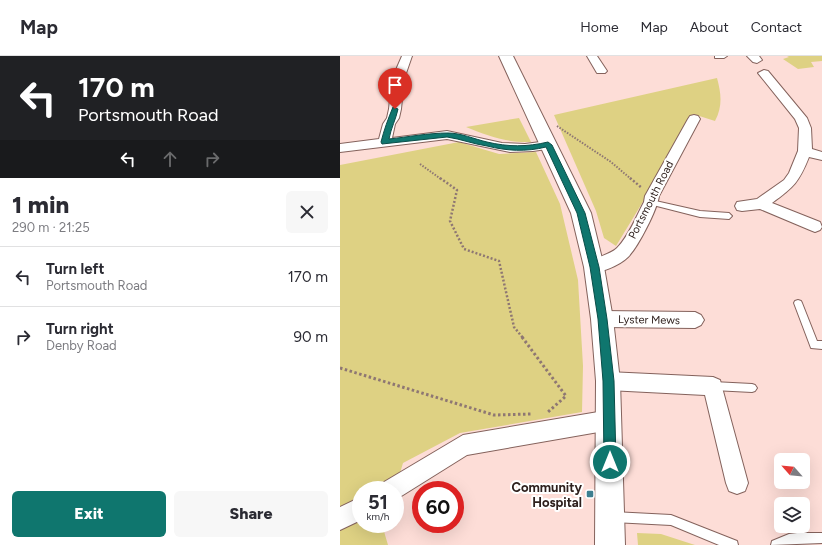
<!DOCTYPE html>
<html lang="en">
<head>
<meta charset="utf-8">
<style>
  :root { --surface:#fff; --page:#f7f7f7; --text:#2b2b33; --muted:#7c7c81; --line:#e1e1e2; --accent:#0f766e }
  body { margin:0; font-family:Figtree,sans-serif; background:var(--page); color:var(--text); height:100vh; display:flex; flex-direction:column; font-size:15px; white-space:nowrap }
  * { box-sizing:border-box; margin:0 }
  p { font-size:13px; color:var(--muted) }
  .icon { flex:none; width:22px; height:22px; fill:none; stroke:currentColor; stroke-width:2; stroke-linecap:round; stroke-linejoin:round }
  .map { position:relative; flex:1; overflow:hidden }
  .drawer { display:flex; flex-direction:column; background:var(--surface); width:340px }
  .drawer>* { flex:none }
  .banner { background:#202124; color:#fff; overflow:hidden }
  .needle { width:26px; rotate:297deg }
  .controls { position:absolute; left:434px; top:397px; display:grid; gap:8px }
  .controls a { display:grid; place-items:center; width:36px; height:36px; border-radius:6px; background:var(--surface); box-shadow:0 4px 16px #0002; font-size:20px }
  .speed { position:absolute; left:12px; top:425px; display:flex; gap:8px; font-size:20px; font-weight:700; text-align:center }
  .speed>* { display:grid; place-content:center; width:52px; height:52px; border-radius:50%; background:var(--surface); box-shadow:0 4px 16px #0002; line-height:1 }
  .speed small { font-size:10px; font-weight:400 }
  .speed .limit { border:6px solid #d22; background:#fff; color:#111 }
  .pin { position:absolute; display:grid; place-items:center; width:34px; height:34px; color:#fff; margin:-41px -17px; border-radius:50% 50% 50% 0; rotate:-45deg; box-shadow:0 0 4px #0007 }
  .pin .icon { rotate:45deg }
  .me { position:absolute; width:44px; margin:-22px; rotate:0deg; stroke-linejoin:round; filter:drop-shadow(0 0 3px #0008) }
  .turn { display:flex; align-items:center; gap:14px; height:84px; padding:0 12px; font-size:18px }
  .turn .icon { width:52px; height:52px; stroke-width:2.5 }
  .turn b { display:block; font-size:28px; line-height:34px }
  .lanes { display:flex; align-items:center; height:38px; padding:0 12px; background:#0003; justify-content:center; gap:20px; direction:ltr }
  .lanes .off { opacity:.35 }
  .round { display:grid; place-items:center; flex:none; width:42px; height:42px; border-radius:6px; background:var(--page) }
  .headline { display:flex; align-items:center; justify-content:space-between; height:68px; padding:0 12px }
  h1 { font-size:24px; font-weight:800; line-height:30px }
  .primary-button { display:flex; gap:8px; margin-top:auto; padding:8px 12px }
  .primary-button a { flex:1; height:46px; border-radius:6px; background:var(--accent); color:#fff; font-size:16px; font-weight:800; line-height:46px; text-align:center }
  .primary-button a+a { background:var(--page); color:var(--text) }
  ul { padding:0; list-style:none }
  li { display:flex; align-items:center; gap:12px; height:60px; padding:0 12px; border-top:1px solid var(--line) }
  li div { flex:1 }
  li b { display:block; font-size:15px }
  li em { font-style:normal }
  header { display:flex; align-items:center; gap:24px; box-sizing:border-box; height:56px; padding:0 20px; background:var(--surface); border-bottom:1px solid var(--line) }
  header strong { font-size:19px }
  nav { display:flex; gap:22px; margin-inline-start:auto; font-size:14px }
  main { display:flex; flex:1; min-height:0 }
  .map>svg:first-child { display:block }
</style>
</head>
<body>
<header>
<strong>Map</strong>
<nav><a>Home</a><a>Map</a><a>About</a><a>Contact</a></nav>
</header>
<main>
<section class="drawer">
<div class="banner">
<div class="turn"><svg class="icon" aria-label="left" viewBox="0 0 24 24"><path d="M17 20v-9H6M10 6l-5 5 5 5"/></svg><div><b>170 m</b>Portsmouth Road</div></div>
<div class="lanes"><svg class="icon" aria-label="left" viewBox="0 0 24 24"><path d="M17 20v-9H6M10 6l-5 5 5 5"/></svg><svg class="icon off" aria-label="ahead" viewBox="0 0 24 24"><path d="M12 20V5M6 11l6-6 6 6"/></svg><svg class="icon off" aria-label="right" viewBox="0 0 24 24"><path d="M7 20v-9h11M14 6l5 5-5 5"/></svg></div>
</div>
<div class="headline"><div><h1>1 min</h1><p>290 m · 21:25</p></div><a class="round"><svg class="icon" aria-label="close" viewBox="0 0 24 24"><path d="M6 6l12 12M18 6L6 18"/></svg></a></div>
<ul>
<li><svg class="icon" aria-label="left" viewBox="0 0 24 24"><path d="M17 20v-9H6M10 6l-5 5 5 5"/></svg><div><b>Turn left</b><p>Portsmouth Road</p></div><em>170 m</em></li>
<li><svg class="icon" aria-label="right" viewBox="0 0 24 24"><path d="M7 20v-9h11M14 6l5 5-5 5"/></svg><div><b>Turn right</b><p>Denby Road</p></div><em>90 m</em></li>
</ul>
<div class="primary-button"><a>Exit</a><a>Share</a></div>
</section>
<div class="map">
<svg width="482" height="489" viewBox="0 0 482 489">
  <rect width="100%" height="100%" fill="#fdddd7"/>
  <path fill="#ded183" d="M447,0H482V5L471,6L474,11L458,13L443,3L449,1Z
    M377,22C381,37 383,50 375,65L353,58L318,121L276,190L264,182L256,155L214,59Z
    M179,62L191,86C167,87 148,80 126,71Z
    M119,86L159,98L196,96L220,148L238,224L243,310L242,356L120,377L63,407L55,434H21V468H44L43,472L48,489H0V109Z
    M297,477L321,478L355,489H298Z"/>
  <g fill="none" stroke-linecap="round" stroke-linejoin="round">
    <defs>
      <path id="lane" d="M375,0H387L384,2H375Z
        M309,144H311L360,155L389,157L392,160L389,163L360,161L309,148Z
        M458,244L461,245L462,247L477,285H482V293L471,292L454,247L455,245Z
        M373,326L412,328L415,329L417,332L415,335L412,336L373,334L370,333L368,330L370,327Z
        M273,456L331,459L397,485L398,489H379L331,469L273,466L269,465L268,461L269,457Z
        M457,477H482V487L431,489L432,485L449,478Z"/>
      <path id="street" d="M62,0H72L64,23L61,53L59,62L55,68L52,82L107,75L162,87L185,88L208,85L213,86L214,89L213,92L193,95L170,96L107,83L0,96V88L39,83L43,68L47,62L49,53L52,23Z
        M247,0H257L267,15L265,17H257Z
        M407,0H419L422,4L417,7L413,6Z
        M424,14L428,15L467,62L471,72L472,93L482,96V104L469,101C459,126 454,131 432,147L480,166L482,171L480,174L475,176L470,174L420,153L402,155L397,154L395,150L397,146L417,143L444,124L449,117L458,95L459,72L455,63L418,17Z
        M354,59L358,60L360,63L319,140C317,154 298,191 288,201C280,209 258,219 248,216L246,211C251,201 269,200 277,192C289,180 296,161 304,146L305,140L348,63L350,60Z
        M262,255L355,256L361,259L364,264L361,269L355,272L262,271L256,268L253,263L256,258Z
        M268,316L373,321L380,324L408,427L405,435L397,438L389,435L386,427L365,339L268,334L261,331L258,325L261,319Z
        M270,354L277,357L280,364L277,371L270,374L127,399L55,444V434H41L44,426L123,379Z
        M21,441V464L0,474V451Z"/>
      <path id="primary" d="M159,0H173L251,157L264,211L273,263L280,325L285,489H255L256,325L251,263L244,211L231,157Z"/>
    </defs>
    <use href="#lane" stroke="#84625c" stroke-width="2"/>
    <use href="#street" stroke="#84625c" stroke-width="2"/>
    <use href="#primary" stroke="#84625c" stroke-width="2"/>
    <path stroke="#8e7773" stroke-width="2" stroke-dasharray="1.5 1.5" stroke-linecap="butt" d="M217,70L271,106L291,123
      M80,108L101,123"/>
    <path stroke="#8e7773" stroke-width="2.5" stroke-dasharray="2 2" stroke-linecap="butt" d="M100,122L117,134L110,165L124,193L159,205L174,271L183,282
      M290,122L302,132"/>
    <path stroke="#8e7773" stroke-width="3" stroke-dasharray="2.5 2.5" stroke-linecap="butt" d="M182,281L226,340L208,356
      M0,312L154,359L192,358"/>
    <use href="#lane" fill="#fff" fill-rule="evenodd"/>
    <use href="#street" fill="#fff" fill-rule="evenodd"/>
    <use href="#primary" fill="#fff" fill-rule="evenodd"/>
  </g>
  <path fill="#0f766e" stroke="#0a4d48" d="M53,51L58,53C56,63 51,72 49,83C68,81 88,77 108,77C121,77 134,83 147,86C168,91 187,91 208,86L212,89L245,157L259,211L267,263L274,325L276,406L274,410L270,412L266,410L264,406L263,325L258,263L250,211L237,157L206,91C186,96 167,95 147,90C133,88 121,83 107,81L42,88L41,86C44,74 48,63 53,51Z"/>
  <rect fill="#3d7f90" stroke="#fff" stroke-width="1.5" x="246" y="434" width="8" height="8" rx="2"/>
  <g text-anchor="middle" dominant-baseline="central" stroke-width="4" stroke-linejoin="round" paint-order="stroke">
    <g font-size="11" fill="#2e201d" stroke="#fff">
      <text transform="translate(311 144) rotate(-63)">Portsmouth Road</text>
      <text transform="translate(309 264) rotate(1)">Lyster Mews</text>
    </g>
    <g font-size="13" font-weight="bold" fill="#2e201d" stroke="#fff" text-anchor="end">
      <text x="242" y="431">Community<tspan x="242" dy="15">Hospital</tspan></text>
    </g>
  </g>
</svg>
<div class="controls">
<a><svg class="needle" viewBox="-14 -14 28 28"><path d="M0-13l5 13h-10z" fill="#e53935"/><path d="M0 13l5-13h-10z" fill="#7c7c81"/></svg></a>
<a><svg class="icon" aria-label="layers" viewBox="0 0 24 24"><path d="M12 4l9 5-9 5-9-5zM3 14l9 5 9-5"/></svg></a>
</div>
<div class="speed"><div>51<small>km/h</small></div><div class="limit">60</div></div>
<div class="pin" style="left:55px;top:53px;background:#d93025"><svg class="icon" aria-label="arrive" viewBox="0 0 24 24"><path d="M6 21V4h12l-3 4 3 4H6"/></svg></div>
<svg class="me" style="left:270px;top:406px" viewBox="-20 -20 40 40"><circle r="17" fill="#0f766e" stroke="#fff" stroke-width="3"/><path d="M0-11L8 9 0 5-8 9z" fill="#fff"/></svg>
</div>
</main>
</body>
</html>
